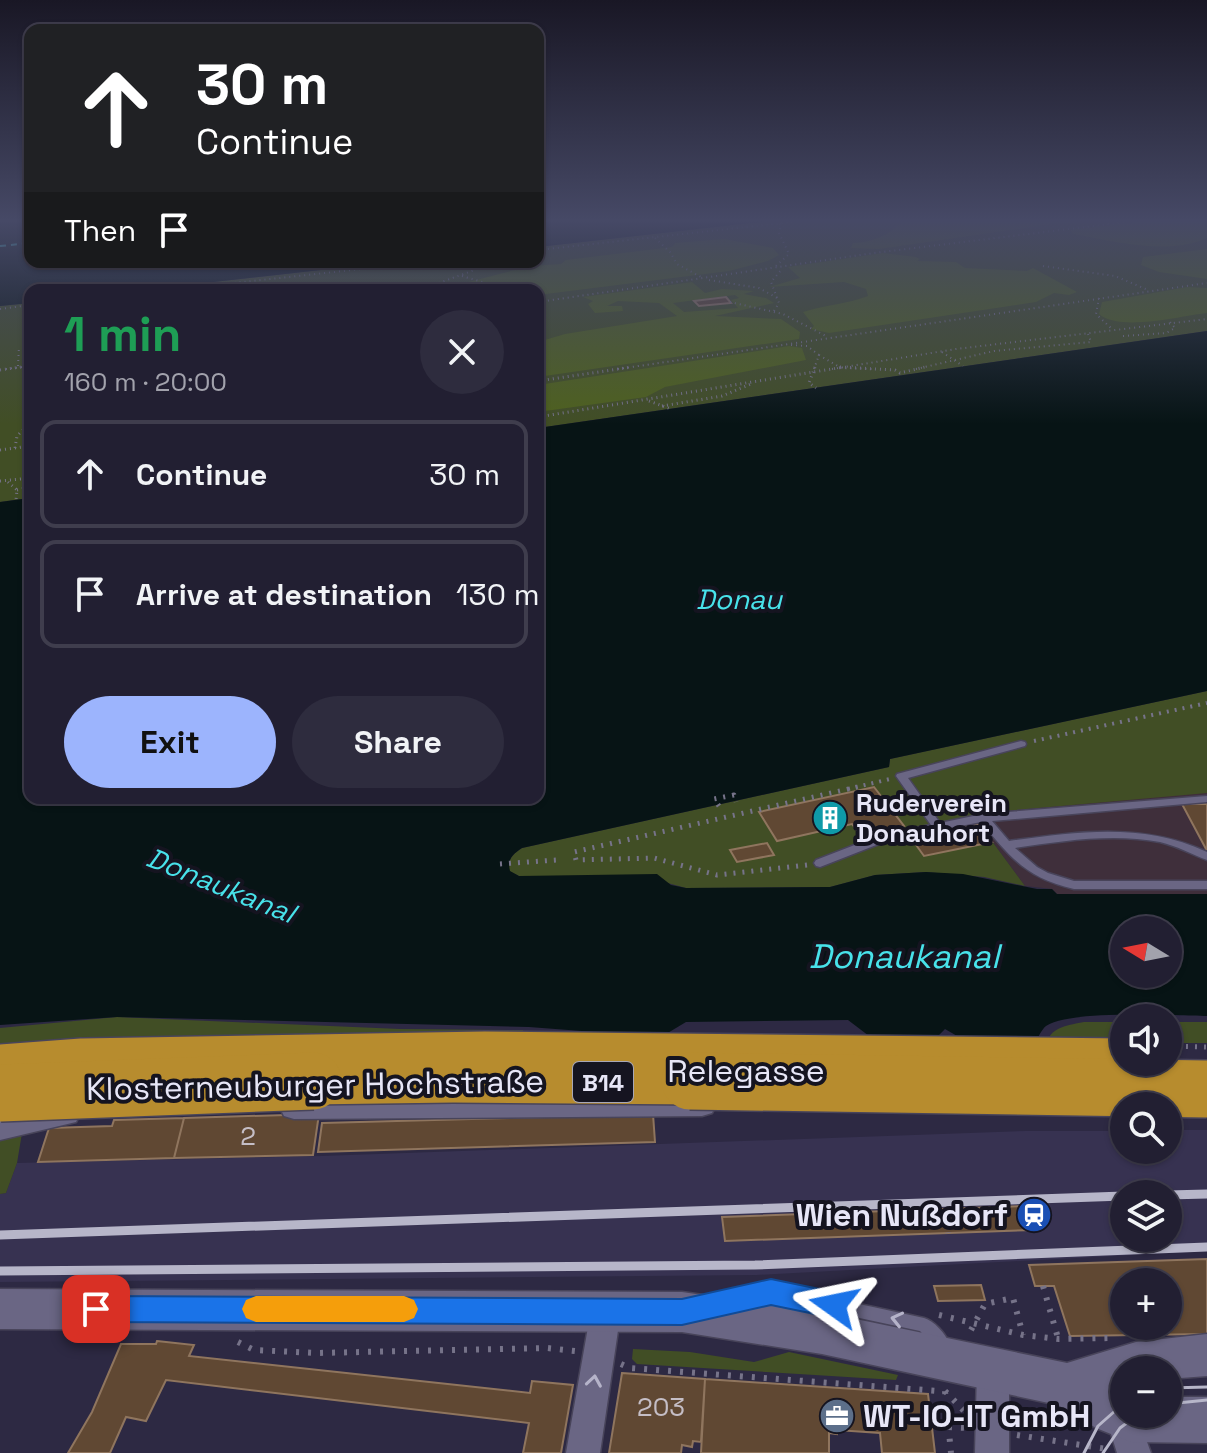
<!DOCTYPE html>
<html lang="en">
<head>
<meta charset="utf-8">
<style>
  :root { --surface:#221f32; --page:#2e2c3e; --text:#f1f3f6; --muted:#a2a2ac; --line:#3f3d4d; --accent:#9cb4fd }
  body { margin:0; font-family:"Space Grotesk",sans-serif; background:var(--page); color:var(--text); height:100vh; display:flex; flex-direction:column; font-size:30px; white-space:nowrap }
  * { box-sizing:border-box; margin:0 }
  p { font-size:26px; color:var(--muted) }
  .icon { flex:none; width:44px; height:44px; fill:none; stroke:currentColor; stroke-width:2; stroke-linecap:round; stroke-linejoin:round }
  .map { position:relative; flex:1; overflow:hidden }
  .panel { position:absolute; left:24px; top:284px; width:520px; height:520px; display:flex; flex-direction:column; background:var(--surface); border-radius:16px; box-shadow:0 2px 6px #0004,0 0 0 2px var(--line) }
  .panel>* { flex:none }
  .guide { position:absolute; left:24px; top:24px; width:520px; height:244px; border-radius:16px; box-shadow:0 2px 6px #0004,0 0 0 2px var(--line); background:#202124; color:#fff; overflow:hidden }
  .needle { width:52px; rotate:280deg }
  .controls { position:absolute; left:1110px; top:916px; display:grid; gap:16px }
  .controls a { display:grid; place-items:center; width:72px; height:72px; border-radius:50%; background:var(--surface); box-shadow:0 2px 6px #0004,0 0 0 2px var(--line); font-size:40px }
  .pin { position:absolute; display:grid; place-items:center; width:68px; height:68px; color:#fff; margin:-34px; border-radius:16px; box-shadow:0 4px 12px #0006 }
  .me { position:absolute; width:88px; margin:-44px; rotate:282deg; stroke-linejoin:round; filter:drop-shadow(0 0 6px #0008) }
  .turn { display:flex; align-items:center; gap:28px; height:168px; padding:0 40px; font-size:36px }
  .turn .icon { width:104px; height:104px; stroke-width:2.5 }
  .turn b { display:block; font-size:56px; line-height:68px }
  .then { display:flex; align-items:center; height:76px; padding:0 40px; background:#0003; gap:16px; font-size:30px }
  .round { display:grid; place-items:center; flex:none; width:84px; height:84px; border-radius:42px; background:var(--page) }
  .overview { display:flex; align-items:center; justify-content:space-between; height:136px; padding:0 40px }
  h1 { font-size:48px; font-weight:800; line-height:60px; color:#1e9e55 }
  .cta { display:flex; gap:16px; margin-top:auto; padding:16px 40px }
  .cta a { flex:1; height:92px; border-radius:48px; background:var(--accent); color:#111; font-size:32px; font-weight:800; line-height:92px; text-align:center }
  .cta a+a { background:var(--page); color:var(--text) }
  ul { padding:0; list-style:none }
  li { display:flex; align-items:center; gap:24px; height:108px; margin:0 16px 12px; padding:0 24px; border:4px solid var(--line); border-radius:16px }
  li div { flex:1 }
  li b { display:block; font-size:30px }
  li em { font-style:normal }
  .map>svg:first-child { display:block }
</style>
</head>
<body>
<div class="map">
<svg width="1207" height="1453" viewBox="0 0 1207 1453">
  <rect width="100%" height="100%" fill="#2d2943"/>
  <path fill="#3f2f3b" d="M1181,793H1207V894H1057L1052,889L1025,886L972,814Z"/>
  <path fill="#373251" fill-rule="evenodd" d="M1168,1130H1207V1251L756,1275L0,1282V1194L6,1193L17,1163L322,1156L1026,1131H1124V1150H1168ZM1124,1194H1168V1238H1124Z"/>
  <path fill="#414e25" d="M769,221H1207V331L538,428V290H141L392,262H538V247Z
    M30,303V498L0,502V306Z
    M1207,691V793L972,814L1025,886L984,877L926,872L875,875L830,887L686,888L664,882L519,876L509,871C507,859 513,854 522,848L889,767L890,759Z
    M117,1017L400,1029L523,1030L522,1037L0,1048V1028Z
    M1084,1022H1124V1043L1047,1042C1052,1026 1070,1025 1084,1022Z
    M1168,1022H1207V1043H1168Z
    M22,1133L17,1163L6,1193L0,1194V1139Z
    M633,1349L690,1352L754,1362L789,1352L898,1375L896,1380L637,1364L632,1359Z"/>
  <path fill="#4e611d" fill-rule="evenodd" d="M902,221H1105L1059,223L879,249L851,248L853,243C873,242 889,236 902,221Z
    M1146,221H1207V238C1168,256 1113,241 1073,234L1070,230Z
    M724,239L773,248L779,255L768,261L729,271L538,295V290H438L530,266L561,264L566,260L672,247L675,243Z
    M1207,249V279L1159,272L1141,265L1143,257Z
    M883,253L916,257L920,259L917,261L956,262L965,268L1027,271L1033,268L1077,292L1069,295L1054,293L1036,302L829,333L811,329L814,326L803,312C824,305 847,304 868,296L866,289L844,282L769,287L800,278L788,267Z
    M692,282L705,293L722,289L754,291L744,294L766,298L774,303L715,316L781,319L800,332L799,339L538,377V342L565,334L677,316L659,303L618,301L607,306H622L623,311L595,313L588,304L593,301L583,297ZM735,295L739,298L731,300L738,308L684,312L673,303Z
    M1187,287L1207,288V313C1180,316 1120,332 1099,314L1102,302Z
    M789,346L802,348L806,360L665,387L646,397L538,412V385Z"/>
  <path fill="#071415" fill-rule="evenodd" d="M30,221V262H392L141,290H30V303L0,306V222Z
    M538,221H769L538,247Z
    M1207,331V691L890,759L889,767L522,848C513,854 507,859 510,871L519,876L657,874L671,885L686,888L830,887L875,875L926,872L963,874L1037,889H1052L1057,894H1207V1016C1172,1016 1073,1009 1046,1026C1042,1029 1039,1036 1036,1041L964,1040L945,1029L934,1040L873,1039L848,1020L686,1022L661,1037L529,1027L117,1017L0,1025V502L30,498V798H538V428ZM1124,930H1168V974H1124Z"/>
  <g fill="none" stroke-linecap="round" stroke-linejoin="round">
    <path stroke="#48e2ea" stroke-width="2" stroke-dasharray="6 5" stroke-linecap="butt" d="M0,246L30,243"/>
  </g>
  <path fill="#604833" stroke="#8f755e" stroke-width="2" fill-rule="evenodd" d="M726,297L731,303L699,306L694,301Z
    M874,787L904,826L861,836L852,824L777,841L759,812Z
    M1182,804H1207V849H1206Z
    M978,824L992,842L924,856L911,838Z
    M767,843L774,855L737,862L730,850Z
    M319,1114L313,1155L174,1158L184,1118Z
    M653,1114L655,1142L318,1152L322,1123Z
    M184,1118L174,1158L38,1162L49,1128L112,1126L114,1120Z
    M1026,1206L1033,1230L725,1241L722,1217Z
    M1207,1259V1334L1070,1336L1054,1286H1035L1029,1265ZM1124,1282H1168V1326H1124Z
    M981,1285L985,1300L938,1301L934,1286Z
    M157,1341L194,1345L189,1356L530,1393L532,1381L573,1385L561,1453H523L529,1423L166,1380L146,1421L126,1417L110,1453H68L92,1412L121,1344H156Z
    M622,1373L705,1379L701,1442L693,1441L692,1447L682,1445L681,1453H609Z
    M705,1379L928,1394L935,1453H882L880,1433L837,1430V1434L829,1433V1453H701Z"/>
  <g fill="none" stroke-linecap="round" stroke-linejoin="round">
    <defs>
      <path id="lane" d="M1021,741L1025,742L1026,744L1025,746L908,778L940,823L983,814L1207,796V802L992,821L1009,841C1077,832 1142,822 1207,852V860C1191,854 1177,846 1160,842C1112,833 1062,841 1015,848L1037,867L1048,873L1074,881H1207V889H1074C1026,878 1011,858 981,822L889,840L820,867L816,866L814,863L816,860L883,834L931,825L896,776L897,774Z
        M771,1285L924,1318C934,1321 945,1333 949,1343L947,1348L941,1350L935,1348L920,1331L771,1299L725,1309L720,1307L717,1302L720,1297L725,1295Z"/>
      <path id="street" d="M702,1094L712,1097L716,1105L712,1113L702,1116L294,1119L284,1116L280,1108L284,1100L294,1097Z
        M66,1103L76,1106L80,1114L76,1122L0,1140V1118Z
        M606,1296L617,1300L621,1310L600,1453H566L591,1310L595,1300Z
        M993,1355L1004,1359L1009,1370V1453H975L977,1370L982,1359Z
        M1121,1399L1124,1400V1414H1137L1151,1453H1117L1105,1415L1109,1404Z"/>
      <path id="secondary" d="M0,1289L682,1292L822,1312L1067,1363L1136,1342L1207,1334V1376L1168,1379V1370H1124V1387L1116,1389L1124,1394V1414H1168V1397H1207V1443L1131,1442L1096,1428L1058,1405L822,1354L682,1332L0,1329Z"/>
    </defs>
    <use href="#lane" stroke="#48445a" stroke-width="3"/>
    <use href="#street" stroke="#48445a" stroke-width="3"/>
    <use href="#secondary" stroke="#48445a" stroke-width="3"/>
    <path stroke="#767389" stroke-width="2" stroke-dasharray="1 4" stroke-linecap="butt" d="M655,238L670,252L677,264L701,277
      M538,250L800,221
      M776,266L789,254L779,233L781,225L778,222
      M1043,266L1115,276L1148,290
      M462,276L489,284L493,290
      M709,280L759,288L779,299
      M170,290L425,262
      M420,290L496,262
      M1099,298L1096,314L1112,329
      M538,302L874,253L1134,221
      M730,302L783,314L826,336
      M0,309L30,305
      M774,311L779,303L771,282L782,269
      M1123,336L1166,333L1175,328L1170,322
      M791,345L807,346L819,355L814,369
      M942,352L963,366
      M819,355L841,368L875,369
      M18,366L19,346
      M6,369L30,366
      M618,369L1207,283
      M832,369L956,349L1207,319
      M916,369L994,351L1091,342L1087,331"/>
    <path stroke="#767389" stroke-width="3" stroke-dasharray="1 4" stroke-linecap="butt" d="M815,367L809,383L816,388
      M840,367L895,370L900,373L925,367
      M0,370L21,367
      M538,381L632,367
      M649,401L671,409
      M662,406L722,396L751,384
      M538,417L844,367
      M15,448L17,436L30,423
      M0,450L30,446
      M0,481L30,478
      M8,482L17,490L16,500
      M17,490L30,487"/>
    <path stroke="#767389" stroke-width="4" stroke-dasharray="2 6" stroke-linecap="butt" d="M1034,741L1207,703
      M848,789L890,779"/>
    <path stroke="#767389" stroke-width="5" stroke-dasharray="2 7" stroke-linecap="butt" d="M719,806L714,799L734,795L736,802
      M500,864L556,860
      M807,865L717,875L654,858L576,860L574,852L857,787
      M1168,1046L1207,1047"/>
    <path stroke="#767389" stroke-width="6" stroke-dasharray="3 9" stroke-linecap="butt" d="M943,1209L948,1233
      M946,1219L992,1217
      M1043,1286L1058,1338
      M939,1315L1023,1335L1059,1339L1111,1338
      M971,1330L985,1304L1013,1298L1023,1335
      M238,1342L254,1350L316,1353L547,1348L575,1351
      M621,1364L630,1368L939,1391
      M945,1391L951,1453
      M945,1391L965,1412
      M949,1427L967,1428
      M1017,1435L1107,1449"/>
    <use href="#lane" fill="#6a6684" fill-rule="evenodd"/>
    <use href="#street" fill="#6a6684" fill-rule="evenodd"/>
    <use href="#secondary" fill="#6a6684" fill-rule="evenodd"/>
    <path stroke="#b7b6c9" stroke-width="3" d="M1168,1388L1207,1387
      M1168,1404L1207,1400
      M1084,1453L1098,1426L1124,1403
      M1103,1453L1120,1428L1139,1414"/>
    <path stroke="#b7b6c9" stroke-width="9" d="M1168,1195L1207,1194
      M0,1235L1124,1196
      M0,1271L755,1265L1207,1247"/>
    <defs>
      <path id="highway-bridge-far1" d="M0,1067L82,1061L485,1054L1124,1061
        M234,1083L453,1080L829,1083"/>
      <path id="highway-bridge" d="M690,1081L1207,1089
        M0,1093L313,1081"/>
    </defs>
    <use href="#highway-bridge-far1" stroke="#48445a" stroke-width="48" stroke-linecap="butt"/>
    <use href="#highway-bridge" stroke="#48445a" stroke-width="60" stroke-linecap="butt"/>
    <use href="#highway-bridge-far1" stroke="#b78c2e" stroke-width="45"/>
    <use href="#highway-bridge" stroke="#b78c2e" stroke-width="57"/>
  </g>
  <defs><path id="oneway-chevron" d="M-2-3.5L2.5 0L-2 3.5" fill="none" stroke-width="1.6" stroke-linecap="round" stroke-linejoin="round" transform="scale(2)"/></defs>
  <g stroke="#b5b3c9">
    <use href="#oneway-chevron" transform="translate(897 1319) rotate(-167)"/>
    <use href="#oneway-chevron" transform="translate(594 1381) rotate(-81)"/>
  </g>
  <linearGradient id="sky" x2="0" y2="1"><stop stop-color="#191725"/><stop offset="0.52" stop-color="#464966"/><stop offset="1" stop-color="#464966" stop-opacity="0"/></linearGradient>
  <rect width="1207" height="424" fill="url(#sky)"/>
  <path fill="#1a73e8" stroke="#114b97" stroke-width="2" d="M771,1279L834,1292L844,1296L848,1305L844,1314L834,1318L771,1305L682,1325L96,1322L86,1318L82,1309L86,1299L96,1296L682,1299Z"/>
  <path fill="#f59e0b" d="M256,1296H404L414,1300L418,1309L414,1318L404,1322H256L246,1318L242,1309L246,1300Z"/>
  <defs>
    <symbol id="building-disc" viewBox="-11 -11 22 22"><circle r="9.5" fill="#0f9aa8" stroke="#151420"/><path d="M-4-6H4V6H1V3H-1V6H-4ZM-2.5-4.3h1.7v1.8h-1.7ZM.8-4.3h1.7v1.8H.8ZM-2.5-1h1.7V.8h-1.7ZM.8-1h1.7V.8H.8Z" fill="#fff"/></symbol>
    <symbol id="station-disc" viewBox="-11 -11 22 22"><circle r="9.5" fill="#1a4fb4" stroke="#151420"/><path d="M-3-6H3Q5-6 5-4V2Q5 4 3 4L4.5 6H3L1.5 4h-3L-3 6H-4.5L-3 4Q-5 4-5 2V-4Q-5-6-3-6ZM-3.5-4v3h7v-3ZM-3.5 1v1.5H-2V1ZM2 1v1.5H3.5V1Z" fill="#fff"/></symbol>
    <symbol id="office-disc" viewBox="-11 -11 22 22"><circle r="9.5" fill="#5c6f8a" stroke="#151420"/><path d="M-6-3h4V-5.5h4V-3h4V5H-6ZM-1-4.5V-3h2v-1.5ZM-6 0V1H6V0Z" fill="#fff"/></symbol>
  </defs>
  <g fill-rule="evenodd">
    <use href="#building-disc" x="810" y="798" width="40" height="40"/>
    <use href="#station-disc" x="1014" y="1195" width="40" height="40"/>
    <use href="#office-disc" x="817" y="1396" width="40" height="40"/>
  </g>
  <g text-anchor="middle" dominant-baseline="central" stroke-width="8" stroke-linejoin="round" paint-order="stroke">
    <rect fill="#151420" stroke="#a8a7b6" stroke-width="2" x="573" y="1062" width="60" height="40" rx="6"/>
    <g font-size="24" font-weight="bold" fill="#e7e6f7">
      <text x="603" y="1082">B14</text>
    </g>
    <g font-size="26" font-weight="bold" fill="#e7e6f7" stroke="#151420" text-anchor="start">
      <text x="856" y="803">Ruderverein<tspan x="856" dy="30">Donauhort</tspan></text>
    </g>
    <g font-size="26" fill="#c5bec6">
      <text x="248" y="1136">2</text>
      <text x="661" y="1407">203</text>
    </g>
    <g font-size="28" font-style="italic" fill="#48e2ea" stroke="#151420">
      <text x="739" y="599">Donau</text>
      <text transform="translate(221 885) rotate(22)">Donaukanal</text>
    </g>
    <g font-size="32" fill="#e7e6f7" stroke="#151420">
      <text x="746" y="1071">Relegasse</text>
      <text transform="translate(315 1085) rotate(-1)">Klosterneuburger Hochstraße</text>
    </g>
    <g font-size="32" font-weight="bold" fill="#e7e6f7" stroke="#151420" text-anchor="end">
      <text x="1008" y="1215">Wien Nußdorf</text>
      <text x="863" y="1416" text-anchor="start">WT-IO-IT GmbH</text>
    </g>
    <g font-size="34" font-style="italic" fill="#48e2ea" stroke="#151420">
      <text x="904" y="956">Donaukanal</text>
    </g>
  </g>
</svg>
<div class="controls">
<a><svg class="needle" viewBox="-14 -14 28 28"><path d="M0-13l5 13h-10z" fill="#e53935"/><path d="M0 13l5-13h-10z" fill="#a2a2ac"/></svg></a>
<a><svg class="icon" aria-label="sound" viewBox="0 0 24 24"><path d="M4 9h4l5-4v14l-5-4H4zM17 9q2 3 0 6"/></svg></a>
<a><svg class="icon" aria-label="search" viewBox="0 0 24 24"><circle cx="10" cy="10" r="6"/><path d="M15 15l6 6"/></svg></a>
<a><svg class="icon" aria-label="layers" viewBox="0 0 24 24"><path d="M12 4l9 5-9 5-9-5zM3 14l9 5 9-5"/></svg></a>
<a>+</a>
<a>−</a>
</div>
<div class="pin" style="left:96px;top:1309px;background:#d93025"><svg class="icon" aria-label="arrive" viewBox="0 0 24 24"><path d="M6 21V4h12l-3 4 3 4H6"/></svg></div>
<svg class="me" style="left:834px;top:1305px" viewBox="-20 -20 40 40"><path d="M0-17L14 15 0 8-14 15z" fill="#1a73e8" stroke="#fff" stroke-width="4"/></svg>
<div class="guide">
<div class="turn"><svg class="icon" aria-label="ahead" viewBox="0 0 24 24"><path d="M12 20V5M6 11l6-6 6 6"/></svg><div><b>30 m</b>Continue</div></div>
<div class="then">Then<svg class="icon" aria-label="arrive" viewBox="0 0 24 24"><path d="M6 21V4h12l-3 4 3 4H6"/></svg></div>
</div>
<section class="panel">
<div class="overview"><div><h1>1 min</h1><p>160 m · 20:00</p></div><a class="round"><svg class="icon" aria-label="close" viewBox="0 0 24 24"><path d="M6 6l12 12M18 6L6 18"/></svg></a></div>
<ul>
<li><svg class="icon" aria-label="ahead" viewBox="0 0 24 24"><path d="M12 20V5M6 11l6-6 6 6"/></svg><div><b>Continue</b></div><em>30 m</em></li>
<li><svg class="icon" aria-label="arrive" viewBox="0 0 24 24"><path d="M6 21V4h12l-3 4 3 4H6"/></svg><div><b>Arrive at destination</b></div><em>130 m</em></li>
</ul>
<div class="cta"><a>Exit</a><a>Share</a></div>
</section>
</div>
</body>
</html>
